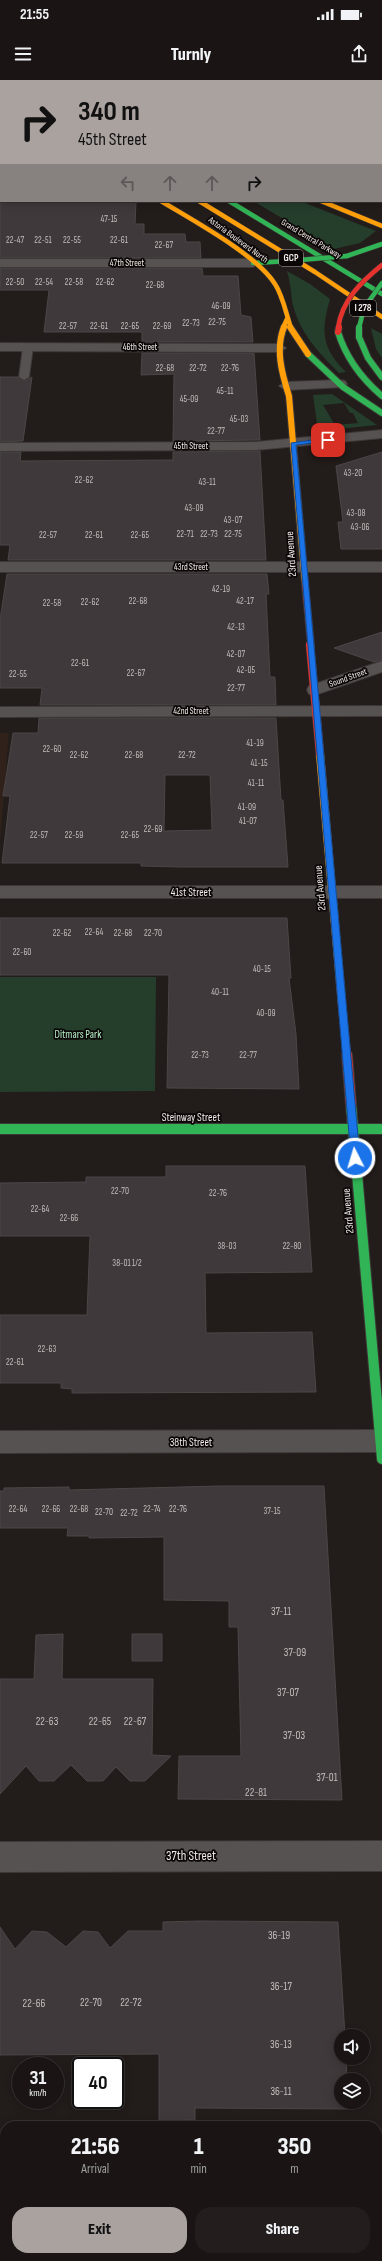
<!DOCTYPE html>
<html lang="en">
<head>
<meta charset="utf-8">
<style>
  :root { --surface:#1a1514; --page:#231e1d; --text:#f1f3f6; --muted:#9f9fa0; --line:#383434; --accent:#a9a29f }
  body { margin:0; font-family:"Sofia Sans Condensed",sans-serif; background:var(--page); color:var(--text); height:100vh; display:flex; flex-direction:column; font-size:15px; white-space:nowrap }
  * { box-sizing:border-box; margin:0 }
  p { font-size:13px; color:var(--muted) }
  .icon { flex:none; width:22px; height:22px; fill:none; stroke:currentColor; stroke-width:2; stroke-linecap:round; stroke-linejoin:round }
  .map { position:relative; flex:1; overflow:hidden }
  .panel { position:absolute; left:0px; top:2041px; width:382px; height:140px; display:flex; flex-direction:column; background:var(--surface); border-radius:16px 16px 0 0; box-shadow:0 2px 10px #0003,0 0 0 1px var(--line) }
  .panel>* { flex:none }
  .guide { position:absolute; left:0px; top:0px; width:382px; height:122px; box-shadow:0 2px 10px #0003,0 0 0 1px var(--line); background:#a9a29f; color:#111; overflow:hidden }
  .controls { position:absolute; left:334px; top:1949px; display:grid; gap:8px }
  .controls a { display:grid; place-items:center; width:36px; height:36px; border-radius:50%; background:var(--surface); box-shadow:0 2px 10px #0003,0 0 0 1px var(--line); font-size:20px }
  .speed { position:absolute; left:12px; top:1977px; display:flex; gap:8px; font-size:20px; font-weight:700; text-align:center }
  .speed>* { display:grid; place-content:center; width:52px; height:52px; border-radius:50%; background:var(--surface); box-shadow:0 2px 10px #0003,0 0 0 1px var(--line); line-height:1 }
  .speed small { font-size:10px; font-weight:400 }
  .speed .limit { border:2px solid #111; border-radius:6px; background:#fff; color:#111 }
  .pin { position:absolute; display:grid; place-items:center; width:34px; height:34px; color:#fff; margin:-17px; border-radius:8px; box-shadow:0 2px 6px #0006 }
  .me { position:absolute; width:44px; margin:-22px; rotate:355deg; stroke-linejoin:round; filter:drop-shadow(0 0 3px #0008) }
  .turn { display:flex; align-items:center; gap:14px; height:84px; padding:0 12px; font-size:18px }
  .turn .icon { width:52px; height:52px; stroke-width:2.5 }
  .turn b { display:block; font-size:28px; line-height:34px }
  .lanes { display:flex; align-items:center; height:38px; padding:0 12px; background:#0003; justify-content:center; gap:20px; direction:ltr }
  .lanes .off { opacity:.35 }
  .eta { display:flex; justify-content:space-evenly; align-items:center; height:68px; text-align:center }
  .eta b { font-size:24px; font-weight:800; line-height:28px }
  .button { display:flex; gap:8px; margin-top:auto; padding:8px 12px }
  .button a { flex:1; height:46px; border-radius:16px; background:var(--accent); color:#111; font-size:16px; font-weight:800; line-height:46px; text-align:center }
  .button a+a { background:var(--page); color:var(--text) }
  .status { display:flex; justify-content:space-between; align-items:center; height:28px; padding:0 20px; background:var(--surface); direction:ltr }
  .status svg { height:11px; fill:currentColor }
  header { display:flex; justify-content:space-between; align-items:center; height:52px; padding:0 12px; background:var(--surface); font-size:18px; font-weight:800 }
  .map>svg:first-child { display:block }
</style>
</head>
<body>
<div class="status"><b>21:55</b><svg viewBox="0 0 49 12"><path d="M0 12V9h3v3zM5 12V6h3v6zM10 12V3h3v9zM15 12V0h3v12zM26 1h20v11H26zM47 4h2v5h-2z"/></svg></div>
<header><svg class="icon" aria-label="menu" viewBox="0 0 24 24"><path d="M4 6h16M4 12h16M4 18h16"/></svg>Turnly<svg class="icon" aria-label="share" viewBox="0 0 24 24"><path d="M12 15V3M7 8l5-5 5 5M5 13v7h14v-7"/></svg></header>
<div class="map">
<svg width="382" height="2181" viewBox="0 0 382 2181">
  <rect width="100%" height="100%" fill="#221c1a"/>
  <path fill="#30211b" d="M0,653H9L0,763Z"/>
  <path fill="#253e2c" fill-rule="evenodd" d="M82,0H382V30L381,1Z
    M253,121H300L376,151L360,163L334,169Z
    M287,191L310,204L330,219C321,251 321,268 346,292L339,293C318,272 298,251 292,221C291,211 290,201 287,191Z
    M371,248L382,254V278L376,269Z
    M332,314L377,345L318,351L313,315ZM344,323L350,333H353L358,343L335,345L323,325Z
    M0,897H156L155,1011L0,1012Z"/>
  <path fill="#40393c" stroke="#4b4747" fill-rule="evenodd" d="M0,121L136,122L135,144H144V154H185L186,162H200L201,178H0Z
    M0,188H202L203,196H238L241,235L251,237L253,262H142V252H44L49,210H0Z
    M142,273H254L260,360L173,361L174,294L141,295Z
    M0,297H18L25,301L32,297L23,361L0,362Z
    M260,371L266,480H8L10,465H0V372H21L20,381L173,380V372Z
    M382,372V469H341L338,442H343L336,386Z
    M7,494H267L269,514H266L270,597H275L276,625H40L42,608H0V540Z
    M382,552V580L374,582L334,568Z
    M39,638H276L281,720H283L288,787H181L141,786V783H2L10,716H3L13,653H38ZM165,695H210L212,750L164,751Z
    M0,838H287L291,898H289L296,954L299,1009L167,1008L169,895H0Z
    M166,1086H305L312,1192L205,1193L206,1253L312,1252L316,1312L72,1313V1309L61,1308V1303H0V1235H87L90,1156H0V1103L86,1102V1097H166Z
    M219,1406H324L342,1720L178,1719L179,1676H241L238,1547H229V1521L164,1520V1457L89,1458V1456H67L68,1448H0V1411H4V1408L69,1407V1410Z
    M63,1554L62,1599H153L152,1675L171,1676L145,1701H130L116,1687L103,1701H87L71,1685L54,1701H39L26,1686L0,1714V1599H34L36,1555Z
    M132,1554H162V1581H132Z
    M200,1841L338,1842L345,1956H341V1978H346L347,2000H341V2022H349V2029L195,2028V2040L159,2041V1974L0,1975V1847L15,1869L32,1851L47,1852L66,1867L83,1851L98,1852L110,1868L128,1851H163V1842Z"/>
  <g fill="none" stroke-linecap="round" stroke-linejoin="round">
    <defs>
      <path id="lane" d="M171,0H183L170,1Z
        M381,5H382V9H381Z
        M28,264L33,267L29,297L24,300L19,297L23,267Z"/>
      <path id="street" d="M0,43H1V49H0Z
        M381,98H382V104H381Z
        M0,105H1V111H0Z
        M0,179H253L259,183L253,187H0Z
        M0,263L280,264L286,268L280,272L0,271Z
        M340,300L345,301L347,304L345,307L286,310L279,306L286,302Z
        M382,350V358L256,370L0,371V363L256,362Z
        M0,482H382V492H0Z
        M382,581V592L315,615L309,614L307,610L309,606Z
        M382,626V636L0,637V627Z
        M0,806H382V818H0Z
        M382,1350V1372L0,1373V1351Z
        M382,1761V1791L0,1792V1762Z"/>
      <path id="fast-far2" d="M29,0L31,1
        M229,121L382,214
        M347,176L382,164
        M253,183L288,181"/>
      <path id="fast-far1" d="M338,252C346,278 361,298 382,316
        M359,257L368,278L382,297
        M308,274L343,307L382,333"/>
      <path id="fast" d="M351,1025L382,1379
        M0,1049H382"/>
      <path id="slow-far2" d="M67,0L69,1
        M161,121C192,140 257,175 275,204C283,216 286,234 291,248
        M199,121L315,192L382,237
        M321,121L382,146
        M283,248L287,239"/>
      <path id="slow-far1" d="M284,247C275,269 282,294 289,316L305,503
        M290,247L308,274"/>
      <path id="slow" d="M320,674L342,924"/>
      <path id="jam-far2" d="M305,503L311,566"/>
      <path id="jam-far1" d="M310,565L320,674
        M342,924L347,976"/>
      <path id="jam" d="M347,975L351,1025"/>
    </defs>
    <use href="#lane" stroke="#3d3837" stroke-width="2"/>
    <use href="#street" stroke="#3d3837" stroke-width="2"/>
    <use href="#fast-far2" stroke="#3d3837" stroke-width="5.5"/>
    <use href="#fast-far1" stroke="#3d3837" stroke-width="8"/>
    <use href="#fast" stroke="#3d3837" stroke-width="12"/>
    <use href="#slow-far2" stroke="#3d3837" stroke-width="5.5"/>
    <use href="#slow-far1" stroke="#3d3837" stroke-width="8"/>
    <use href="#slow" stroke="#3d3837" stroke-width="9"/>
    <use href="#jam-far2" stroke="#3d3837" stroke-width="8"/>
    <use href="#jam-far1" stroke="#3d3837" stroke-width="9"/>
    <use href="#jam" stroke="#3d3837" stroke-width="12"/>
    <use href="#lane" fill="#565251" fill-rule="evenodd"/>
    <use href="#street" fill="#565251" fill-rule="evenodd"/>
    <use href="#fast-far2" stroke="#30b455" stroke-width="4.5"/>
    <use href="#fast-far1" stroke="#30b455" stroke-width="6"/>
    <use href="#fast" stroke="#30b455" stroke-width="10"/>
    <use href="#slow-far2" stroke="#ff9f0a" stroke-width="4.5"/>
    <use href="#slow-far1" stroke="#ff9f0a" stroke-width="6"/>
    <use href="#slow" stroke="#ff9f0a" stroke-width="8"/>
    <use href="#jam-far2" stroke="#e5322d" stroke-width="6"/>
    <use href="#jam-far1" stroke="#e5322d" stroke-width="8"/>
    <use href="#jam" stroke="#e5322d" stroke-width="10"/>
    <defs>
      <path id="fast-bridge-far1" d="M288,181L347,176
        M359,248L364,228L382,203"/>
      <path id="fast-bridge" d="M359,257V247"/>
      <path id="jam-bridge-far1" d="M338,248C342,220 361,202 382,185"/>
      <path id="jam-bridge" d="M338,252L339,247"/>
    </defs>
    <use href="#fast-bridge-far1" stroke="#3d3837" stroke-width="5.5" stroke-linecap="butt"/>
    <use href="#fast-bridge" stroke="#3d3837" stroke-width="8" stroke-linecap="butt"/>
    <use href="#jam-bridge-far1" stroke="#3d3837" stroke-width="5.5" stroke-linecap="butt"/>
    <use href="#jam-bridge" stroke="#3d3837" stroke-width="8" stroke-linecap="butt"/>
    <use href="#fast-bridge-far1" stroke="#30b455" stroke-width="4.5"/>
    <use href="#fast-bridge" stroke="#30b455" stroke-width="6"/>
    <use href="#jam-bridge-far1" stroke="#e5322d" stroke-width="4.5"/>
    <use href="#jam-bridge" stroke="#e5322d" stroke-width="6"/>
  </g>
  <path fill="#1a73e8" stroke="#114b97" d="M328,358L330,361L296,365L360,1078L355,1081L351,1078L291,363Z"/>
  <g text-anchor="middle" dominant-baseline="central" stroke-width="3.5" stroke-linejoin="round" paint-order="stroke">
    <g font-size="9" fill="#c5bebc">
      <text x="109" y="139">47-15</text>
      <text x="15" y="160">22-47</text>
      <text x="43" y="160">22-51</text>
      <text x="72" y="160">22-55</text>
      <text x="119" y="160">22-61</text>
      <text x="164" y="165">22-67</text>
      <text x="15" y="202">22-50</text>
      <text x="44" y="202">22-54</text>
      <text x="74" y="202">22-58</text>
      <text x="105" y="202">22-62</text>
      <text x="155" y="205">22-68</text>
      <text x="221" y="226">46-09</text>
      <text x="217" y="242">22-75</text>
      <text x="191" y="243">22-73</text>
      <text x="68" y="246">22-57</text>
      <text x="99" y="246">22-61</text>
      <text x="130" y="246">22-65</text>
      <text x="162" y="246">22-69</text>
      <text x="165" y="288">22-68</text>
      <text x="198" y="288">22-72</text>
      <text x="230" y="288">22-76</text>
      <text x="225" y="311">45-11</text>
      <text x="189" y="319">45-09</text>
      <text x="239" y="339">45-03</text>
      <text x="216" y="351">22-77</text>
      <text x="353" y="393">43-20</text>
      <text x="84" y="400">22-62</text>
      <text x="207" y="402">43-11</text>
      <text x="194" y="428">43-09</text>
      <text x="356" y="433">43-08</text>
      <text x="233" y="440">43-07</text>
      <text x="360" y="447">43-06</text>
      <text x="185" y="454">22-71</text>
      <text x="209" y="454">22-73</text>
      <text x="233" y="454">22-75</text>
      <text x="48" y="455">22-57</text>
      <text x="94" y="455">22-61</text>
      <text x="140" y="455">22-65</text>
      <text x="221" y="509">42-19</text>
      <text x="138" y="521">22-68</text>
      <text x="245" y="521">42-17</text>
      <text x="90" y="522">22-62</text>
      <text x="52" y="523">22-58</text>
      <text x="236" y="547">42-13</text>
      <text x="236" y="574">42-07</text>
      <text x="80" y="583">22-61</text>
      <text x="246" y="590">42-05</text>
      <text x="136" y="593">22-67</text>
      <text x="18" y="594">22-55</text>
      <text x="236" y="608">22-77</text>
      <text x="255" y="663">41-19</text>
      <text x="52" y="669">22-60</text>
      <text x="79" y="675">22-62</text>
      <text x="134" y="675">22-68</text>
      <text x="187" y="675">22-72</text>
      <text x="259" y="683">41-15</text>
      <text x="256" y="703">41-11</text>
      <text x="247" y="727">41-09</text>
      <text x="248" y="741">41-07</text>
      <text x="153" y="749">22-69</text>
      <text x="39" y="755">22-57</text>
      <text x="74" y="755">22-59</text>
      <text x="130" y="755">22-65</text>
      <text x="94" y="852">22-64</text>
      <text x="62" y="853">22-62</text>
      <text x="123" y="853">22-68</text>
      <text x="153" y="853">22-70</text>
      <text x="22" y="872">22-60</text>
      <text x="262" y="889">40-15</text>
      <text x="220" y="912">40-11</text>
      <text x="266" y="933">40-09</text>
      <text x="200" y="975">22-73</text>
      <text x="248" y="975">22-77</text>
      <text x="120" y="1111">22-70</text>
      <text x="218" y="1113">22-76</text>
      <text x="40" y="1129">22-64</text>
      <text x="69" y="1138">22-66</text>
      <text x="227" y="1166">38-03</text>
      <text x="292" y="1166">22-80</text>
      <text x="127" y="1183">38-01 1/2</text>
      <text x="47" y="1269">22-63</text>
      <text x="15" y="1282">22-61</text>
      <text x="18" y="1429">22-64</text>
      <text x="51" y="1429">22-66</text>
      <text x="79" y="1429">22-68</text>
      <text x="152" y="1429">22-74</text>
      <text x="178" y="1429">22-76</text>
      <text x="272" y="1431">37-15</text>
      <text x="104" y="1432">22-70</text>
      <text x="129" y="1433">22-72</text>
    </g>
    <g font-size="9" fill="#f1eae7" stroke="#0b0706">
      <text transform="translate(311 159) rotate(31)">Grand Central Parkway</text>
      <text transform="translate(238 160) rotate(36)">Astoria Boulevard North</text>
      <text x="127" y="183">47th Street</text>
      <text x="140" y="267">46th Street</text>
      <text x="191" y="366">45th Street</text>
      <text x="191" y="487">43rd Street</text>
      <text transform="translate(348 598) rotate(-20)">Sound Street</text>
      <text x="191" y="631">42nd Street</text>
    </g>
    <g fill="#0b0706" stroke="#aca6a4" stroke-width="1">
      <rect x="279" y="170" width="24" height="16" rx="3"/>
      <rect x="350" y="220" width="26" height="16" rx="3"/>
    </g>
    <g font-size="10" font-weight="bold" fill="#f1eae7">
      <text x="291" y="178">GCP</text>
      <text x="363" y="228">I 278</text>
    </g>
    <g font-size="11" fill="#f1eae7" stroke="#0b0706">
      <text transform="translate(291 474) rotate(-94)">23rd Avenue</text>
      <text transform="translate(320 808) rotate(-95)">23rd Avenue</text>
      <text x="191" y="812">41st Street</text>
      <text x="191" y="1037">Steinway Street</text>
      <text transform="translate(348 1131) rotate(-95)">23rd Avenue</text>
      <text x="191" y="1362">38th Street</text>
    </g>
    <g font-size="11" fill="#b6f0c8" stroke="#0b0706">
      <text x="78" y="954">Ditmars Park</text>
    </g>
    <g font-size="11" fill="#c5bebc">
      <text x="281" y="1531">37-11</text>
      <text x="295" y="1572">37-09</text>
      <text x="288" y="1612">37-07</text>
      <text x="47" y="1641">22-63</text>
      <text x="100" y="1641">22-65</text>
      <text x="135" y="1641">22-67</text>
      <text x="294" y="1655">37-03</text>
      <text x="327" y="1697">37-01</text>
      <text x="256" y="1712">22-81</text>
      <text x="279" y="1855">36-19</text>
      <text x="281" y="1906">36-17</text>
      <text x="91" y="1922">22-70</text>
      <text x="131" y="1922">22-72</text>
      <text x="34" y="1923">22-66</text>
      <text x="281" y="1964">36-13</text>
      <text x="281" y="2011">36-11</text>
    </g>
    <g font-size="13" fill="#f1eae7" stroke="#0b0706">
      <text x="191" y="1776">37th Street</text>
    </g>
  </g>
</svg>
<div class="controls">
<a><svg class="icon" aria-label="sound" viewBox="0 0 24 24"><path d="M4 9h4l5-4v14l-5-4H4zM17 9q2 3 0 6"/></svg></a>
<a><svg class="icon" aria-label="layers" viewBox="0 0 24 24"><path d="M12 4l9 5-9 5-9-5zM3 14l9 5 9-5"/></svg></a>
</div>
<div class="speed"><div>31<small>km/h</small></div><div class="limit">40</div></div>
<div class="pin" style="left:328px;top:360px;background:#d93025"><svg class="icon" aria-label="arrive" viewBox="0 0 24 24"><path d="M6 21V4h12l-3 4 3 4H6"/></svg></div>
<svg class="me" style="left:355px;top:1078px" viewBox="-20 -20 40 40"><circle r="17" fill="#1a73e8" stroke="#fff" stroke-width="3"/><path d="M0-11L8 9 0 5-8 9z" fill="#fff"/></svg>
<div class="guide">
<div class="turn"><svg class="icon" aria-label="right" viewBox="0 0 24 24"><path d="M7 20v-9h11M14 6l5 5-5 5"/></svg><div><b>340 m</b>45th Street</div></div>
<div class="lanes"><svg class="icon off" aria-label="left" viewBox="0 0 24 24"><path d="M17 20v-9H6M10 6l-5 5 5 5"/></svg><svg class="icon off" aria-label="ahead" viewBox="0 0 24 24"><path d="M12 20V5M6 11l6-6 6 6"/></svg><svg class="icon off" aria-label="ahead" viewBox="0 0 24 24"><path d="M12 20V5M6 11l6-6 6 6"/></svg><svg class="icon" aria-label="right" viewBox="0 0 24 24"><path d="M7 20v-9h11M14 6l5 5-5 5"/></svg></div>
</div>
<section class="panel">
<div class="eta">
<div><b>21:56</b><p>Arrival</p></div>
<div><b>1</b><p>min</p></div>
<div><b>350</b><p>m</p></div>
</div>
<div class="button"><a>Exit</a><a>Share</a></div>
</section>
</div>
</body>
</html>
